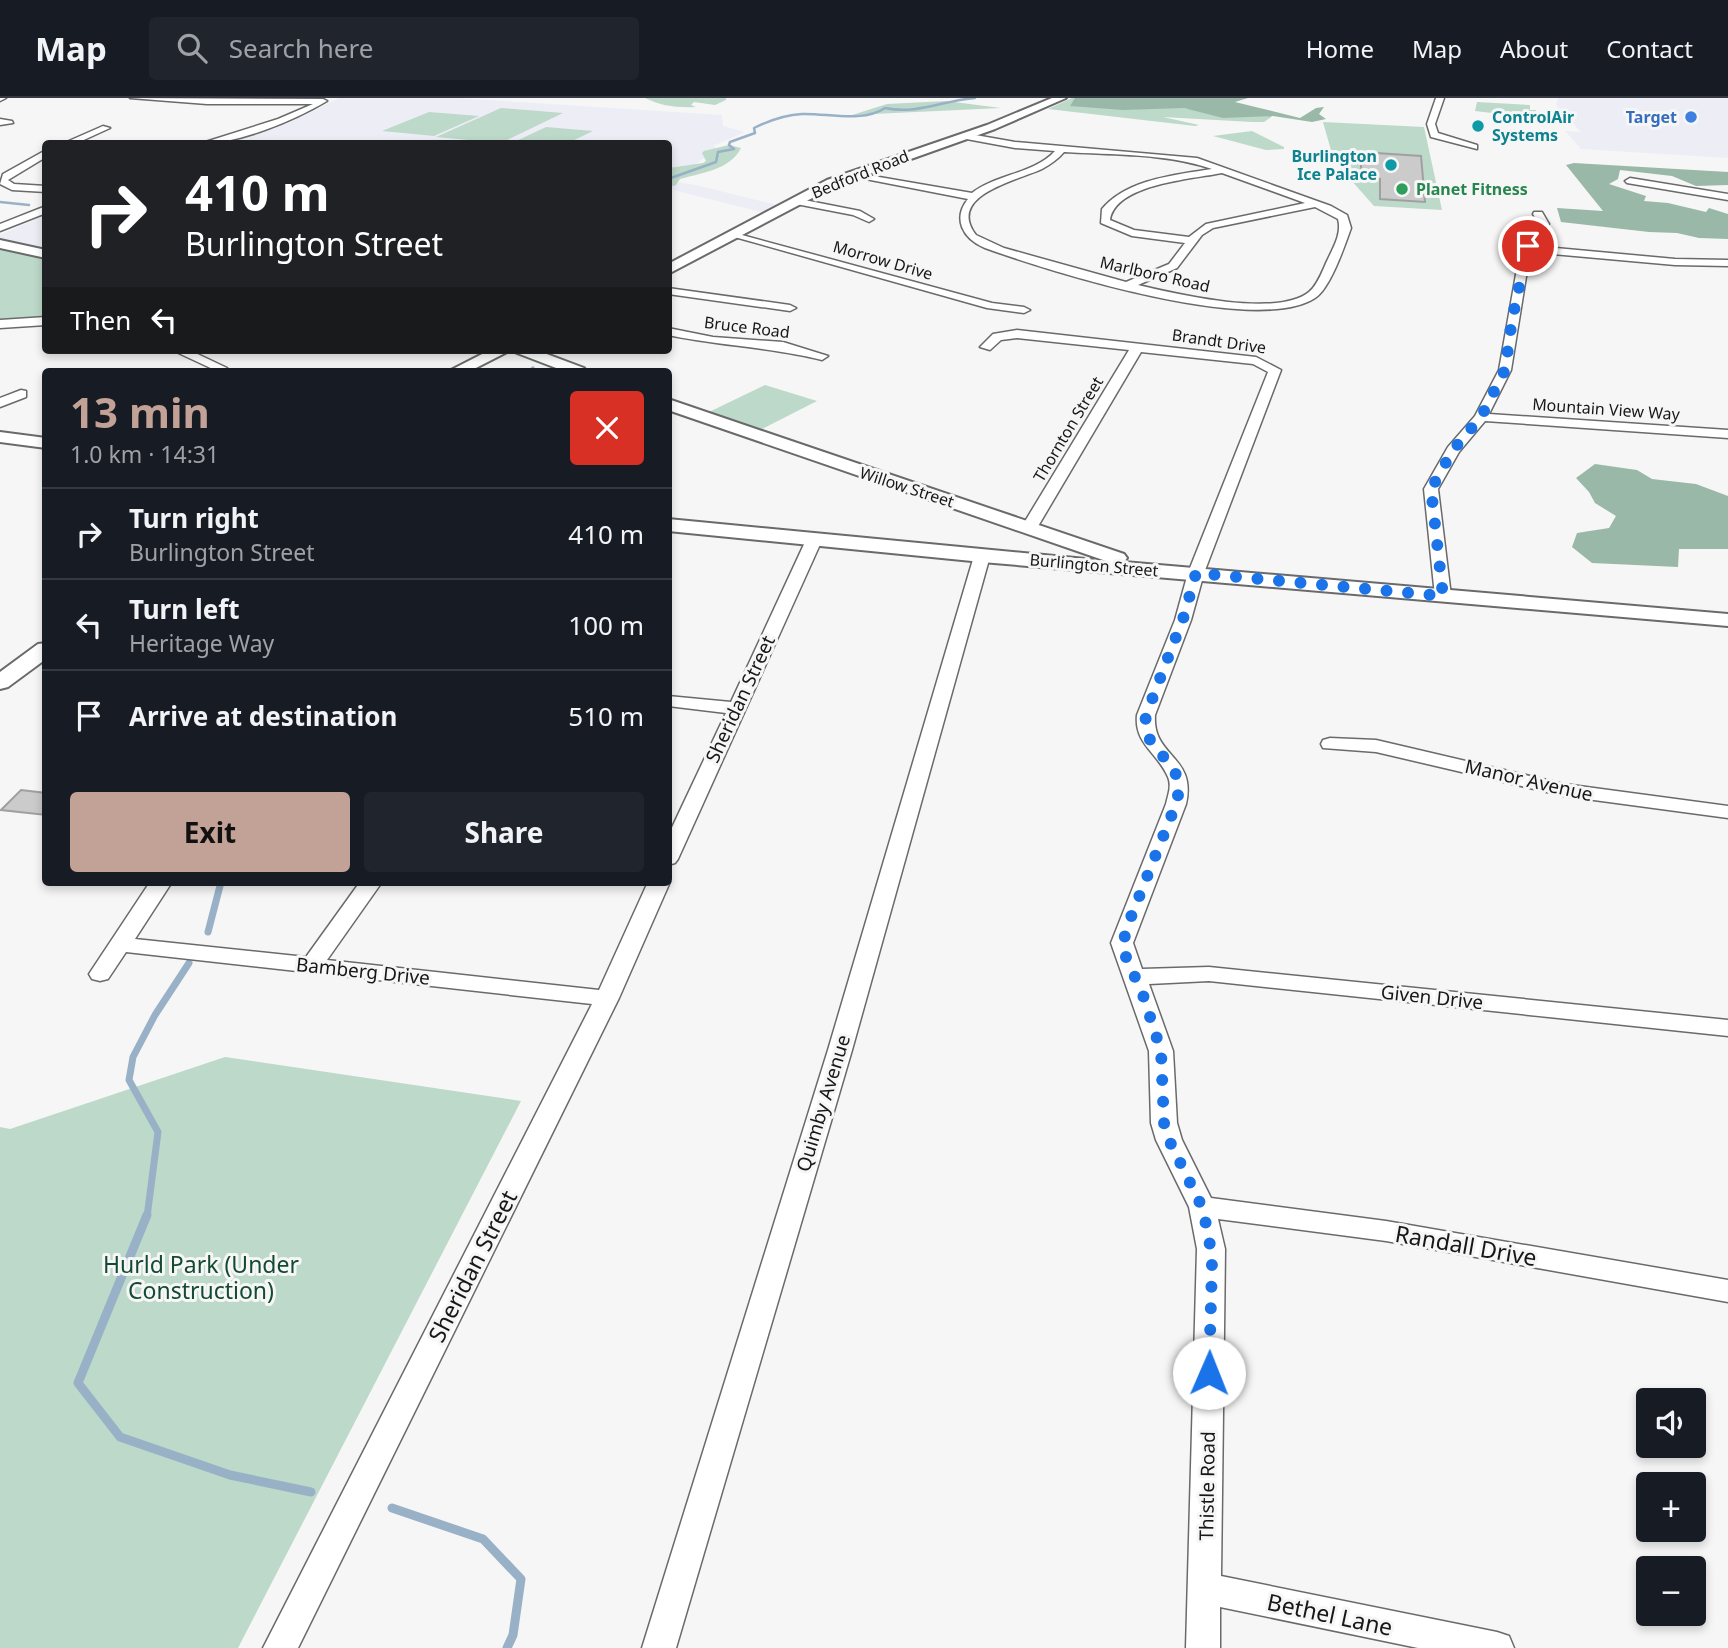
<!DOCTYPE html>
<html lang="en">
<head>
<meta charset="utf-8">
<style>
  :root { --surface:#171b24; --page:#20242c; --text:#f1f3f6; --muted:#9ea1a6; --line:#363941; --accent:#c2a296 }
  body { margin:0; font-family:"Noto Sans",sans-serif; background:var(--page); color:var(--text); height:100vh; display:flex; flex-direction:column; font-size:26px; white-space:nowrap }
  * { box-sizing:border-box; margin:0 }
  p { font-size:23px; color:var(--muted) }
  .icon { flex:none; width:38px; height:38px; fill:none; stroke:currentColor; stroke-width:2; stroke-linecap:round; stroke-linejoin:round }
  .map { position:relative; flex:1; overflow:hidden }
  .details { position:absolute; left:42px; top:270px; width:630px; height:518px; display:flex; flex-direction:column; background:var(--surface); border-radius:7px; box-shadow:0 4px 10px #0003 }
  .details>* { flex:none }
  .banner { position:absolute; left:42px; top:42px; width:630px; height:214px; border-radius:7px; box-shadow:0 4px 10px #0003; background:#202124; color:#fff; overflow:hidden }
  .tools { position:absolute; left:1636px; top:1290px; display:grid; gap:14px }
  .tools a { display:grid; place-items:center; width:70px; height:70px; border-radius:7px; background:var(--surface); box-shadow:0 4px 10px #0003; font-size:35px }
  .pin { position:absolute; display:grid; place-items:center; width:60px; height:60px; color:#fff; margin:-30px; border:4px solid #fff; border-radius:50%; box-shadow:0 2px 7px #0007 }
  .me { position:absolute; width:77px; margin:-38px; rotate:1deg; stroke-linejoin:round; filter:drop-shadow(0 0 5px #0008) }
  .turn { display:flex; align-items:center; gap:24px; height:147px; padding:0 28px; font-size:32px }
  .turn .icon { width:91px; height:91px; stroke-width:2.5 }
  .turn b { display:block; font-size:49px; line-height:60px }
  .then { display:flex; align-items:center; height:66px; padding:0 28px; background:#0003; gap:14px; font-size:26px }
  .round { display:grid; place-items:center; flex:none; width:74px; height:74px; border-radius:7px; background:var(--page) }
  .head { display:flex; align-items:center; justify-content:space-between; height:119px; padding:0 28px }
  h1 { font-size:42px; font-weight:700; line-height:52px; color:var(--accent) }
  .action { display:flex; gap:14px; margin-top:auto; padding:14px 28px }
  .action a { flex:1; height:80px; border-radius:7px; background:var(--accent); color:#111; font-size:28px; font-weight:700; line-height:80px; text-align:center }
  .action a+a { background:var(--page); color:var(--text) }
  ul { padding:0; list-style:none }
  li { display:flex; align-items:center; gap:21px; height:91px; padding:0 28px; border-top:2px solid var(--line) }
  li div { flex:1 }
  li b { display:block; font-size:26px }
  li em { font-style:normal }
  header { display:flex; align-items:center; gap:42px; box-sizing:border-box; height:98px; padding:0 35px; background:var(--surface); border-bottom:2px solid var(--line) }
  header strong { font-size:33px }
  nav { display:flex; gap:38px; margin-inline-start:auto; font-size:24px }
  .search { width:490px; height:63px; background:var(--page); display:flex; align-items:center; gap:18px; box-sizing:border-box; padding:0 24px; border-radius:7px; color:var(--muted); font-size:26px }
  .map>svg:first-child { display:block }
</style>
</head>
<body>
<header>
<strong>Map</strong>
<div class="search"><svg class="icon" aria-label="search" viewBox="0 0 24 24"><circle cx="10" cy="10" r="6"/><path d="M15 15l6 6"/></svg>Search here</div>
<nav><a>Home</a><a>Map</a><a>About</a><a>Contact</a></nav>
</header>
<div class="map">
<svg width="1728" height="1550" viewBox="0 0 1728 1550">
  <rect width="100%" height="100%" fill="#f6f6f7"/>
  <path fill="#ededf6" d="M339,0H456L722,17L723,28L745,34L713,48L716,50L695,67L669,76L668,46H214L301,19Z
    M1558,0H1728V60L1581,51L1565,33L1581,34L1556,7Z
    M669,83L696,87L777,107L765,115L669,91Z
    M45,117V150L0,142V137Z"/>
  <path fill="#bdd9c9" d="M645,0H726V2L715,7L694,4L691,7L696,9C678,10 661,8 645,0Z
    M1072,0H1108L1156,8L1274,17L1264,24H1252L1163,19L1199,27L1195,28L1048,11Z
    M946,3L1001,10L852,17L887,6Z
    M1477,4L1530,7V12H1536L1535,20L1475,13Z
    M501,10L563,15L501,45L436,39Z
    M429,14L479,18L434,38L382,33Z
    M1323,24L1424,29L1442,112L1374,108L1334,63Z
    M546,29L593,33L568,45H512Z
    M1252,33L1284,49V51L1266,52L1213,38Z
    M729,47L741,50C730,72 701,75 680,81L676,87L669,89V70L703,65L706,63L702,55L704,53Z
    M0,151L45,160V220L0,223Z
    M765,287L817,303L762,331L709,314Z
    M225,959L521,1003L238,1550H0V1029L10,1031Z"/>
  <path fill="#9ab8a7" d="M1075,0H1248L1235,4L1300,20L1316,10L1324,9L1319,16L1326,21L1312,24L1273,18L1223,20L1184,10L1123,12L1070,8Z
    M1574,65L1728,74V87L1696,88L1672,78L1620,72L1618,81L1609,86L1646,98L1644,103L1668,105L1706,114L1709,110L1728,116V141L1699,140L1677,135L1649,134L1561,124L1557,110L1603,113L1566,67Z
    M1595,366L1637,372L1652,381L1696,386L1728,398V451H1679L1678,469L1592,465L1572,449L1577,435L1609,430L1616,418L1595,405L1589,394L1576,380Z"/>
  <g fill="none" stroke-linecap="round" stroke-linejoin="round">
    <path stroke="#99b1c7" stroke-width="2.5" d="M668,81L716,64L718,54L734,51L729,47L730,44L755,35L754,30C770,22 784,17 802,16C827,15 863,25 885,10C916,17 945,2 975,0
      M0,104L29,107"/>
    <path stroke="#99b1c7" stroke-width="3.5" d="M530,273L533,270"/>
    <path stroke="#99b1c7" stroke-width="7" d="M208,834L221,784
      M147,1119L158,1034L129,982L133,959L155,917L189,865"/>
    <path stroke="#99b1c7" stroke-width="9" d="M147,1117L78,1285L120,1339L230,1377L311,1394
      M392,1410L483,1441L521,1481L513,1537L507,1550"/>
  </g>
  <path fill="#cbcbcc" stroke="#a0a0a1" stroke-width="2" d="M1361,54L1421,58L1425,104L1380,101V81L1361,80Z
    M21,692L46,695V717L1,712Z"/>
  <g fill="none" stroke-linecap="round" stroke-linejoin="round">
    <defs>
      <path id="minor" d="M0,0H6L0,3Z
        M130,0L323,1L327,3C295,22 239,46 199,46L278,21L313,6H207Z
        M1436,0H1444L1435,26L1438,35L1477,47V51L1431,39L1427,26Z
        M0,21L12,23L13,25L0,27Z
        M103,28L110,30L75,46H62Z
        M964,35L1015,44L1197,60L1331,108L1347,117L1351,130C1345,147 1330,191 1315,200C1256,238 1051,174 985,150C963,141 952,121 968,101L845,77L850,74L972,95C996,76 1034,76 1055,53L1015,50L961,40L960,38ZM1064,54C1112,57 1166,55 1212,71C1175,77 1127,81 1102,111L1101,125L1132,138L1185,145L1169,166L1126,184L1004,150L976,137C945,97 1019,82 1042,71C1051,66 1058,61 1064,54ZM1222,75L1305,105L1206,126L1189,139L1134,132L1110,122C1115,86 1193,81 1222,75ZM1315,109L1338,121C1342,135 1334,148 1328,161C1323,171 1318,187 1309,194C1277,220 1176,196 1138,187L1177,170L1202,137L1213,130Z
        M46,52V59L8,82L14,86L46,88V94L12,92L0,86L3,76Z
        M1630,80L1728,96V102L1627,85L1625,83Z
        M794,100L860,113L874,121L869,124L853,117L791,105L789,103Z
        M46,108V115L0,133V126Z
        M1534,114H1542L1549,126L1534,148L1675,161L1728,162V168L1675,167L1530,154L1511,272L1489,316L1728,332V340L1485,323L1459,354L1438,391L1451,498L1443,503L1435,498L1424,391L1448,349L1475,318L1499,272L1520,154L1539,126L1533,116Z
        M731,134L992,205L1024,209L1030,212L1024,215L987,210L731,138Z
        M668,190L790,207L796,210L790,213L668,196Z
        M46,219V227L0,230V222Z
        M668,230L713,239L783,244L828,258L822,262C771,249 720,248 668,237Z
        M1017,232L1256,259L1281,272L1204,475L1191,522L1155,617C1152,660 1197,657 1186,706L1133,845L1142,871L1209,869L1728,922V938L1209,883L1149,886L1173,953L1177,1025L1182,1042L1211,1100L1386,1123L1728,1182V1204L1386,1143L1218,1121L1225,1151L1221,1478L1497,1534L1509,1538L1514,1550H1418L1220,1509V1550H1186L1197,1151L1189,1109L1156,1042L1151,1025L1149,953L1111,845L1166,706C1168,697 1172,688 1168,679C1158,655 1134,646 1137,617L1175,522L1188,475L1268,274L1253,266L1141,254L1037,430L1029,435L1021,430L1129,252L1017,240L1001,242L990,252L980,249L993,236Z
        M172,252H189L227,270L225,273H217Z
        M21,292L26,293V299L0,309V300Z
        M814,437L822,442L678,761L675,765L668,767V738L726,615L668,608V598L731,604L806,442Z
        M982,453L990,458L852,952L676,1550H642L828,952L974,458Z
        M1330,640L1376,642L1564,686L1728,708V720L1564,698L1376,654L1323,650L1321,646L1323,642Z
        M668,782L670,784L619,900L298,1550H263L592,906L126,854L108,881L100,883L92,881L89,876L150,784H172L135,841L306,859L360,784H382L327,862L599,892L648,784Z"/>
      <path id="tertiary" d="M1052,0H1066L995,31L835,88L668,176V166L827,82L987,27Z
        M0,142L46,152V160L0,150Z
        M490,252H511L470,273H449Z
        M514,252H536L584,270L586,273H564L517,255Z
        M668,301L1124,456L1127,460L1124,464L1728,516V528L982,464L668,433V421L1106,463L668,312Z
        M0,334L46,340V350L0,344Z
        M46,545V561L8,589L0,591V574L38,546Z"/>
    </defs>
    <use href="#minor" stroke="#6a6a6b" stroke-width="3"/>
    <use href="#tertiary" stroke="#6a6a6b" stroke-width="4"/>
    <use href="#minor" fill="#fff" fill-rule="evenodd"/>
    <use href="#tertiary" fill="#fff" fill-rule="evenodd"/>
  </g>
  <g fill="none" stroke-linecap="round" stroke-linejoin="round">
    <path stroke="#1a73e8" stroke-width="12" stroke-dasharray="0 21.6" d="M1209,1275L1212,1168L1209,1139L1202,1109L1169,1042L1164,1025L1161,953L1143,897L1122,850L1127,829L1176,706C1190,658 1140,659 1146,617L1184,518L1196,475L1443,498L1431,391L1453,352L1481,319L1505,272L1512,222L1528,148"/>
  </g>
  <circle fill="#3f7fe0" stroke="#f6f6f7" stroke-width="2.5" cx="1691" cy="19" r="7"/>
  <g fill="#0f9aa8" stroke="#f6f6f7" stroke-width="2.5">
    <circle cx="1478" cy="28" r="7"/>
    <circle cx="1391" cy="67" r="7"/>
  </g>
  <circle fill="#2e9e5b" stroke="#f6f6f7" stroke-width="2.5" cx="1402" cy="91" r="7"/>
  <g text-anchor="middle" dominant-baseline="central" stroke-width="6" stroke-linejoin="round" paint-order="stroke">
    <g font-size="16" font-weight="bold" fill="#0d838f" stroke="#f6f6f7" text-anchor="start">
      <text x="1492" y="19">ControlAir<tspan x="1492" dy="18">Systems</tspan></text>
      <text x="1377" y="58" text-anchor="end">Burlington<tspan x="1377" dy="18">Ice Palace</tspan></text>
    </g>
    <g font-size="16" font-weight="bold" fill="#366cbe" stroke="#f6f6f7" text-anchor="end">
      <text x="1677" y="19">Target</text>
    </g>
    <g font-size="16" fill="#171717" stroke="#f6f6f7">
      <text transform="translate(860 76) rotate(-22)">Bedford Road</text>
      <text transform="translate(883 162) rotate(16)">Morrow Drive</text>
      <text transform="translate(1155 176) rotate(13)">Marlboro Road</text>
      <text transform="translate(747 229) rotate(7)">Bruce Road</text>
      <text transform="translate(1219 243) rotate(8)">Brandt Drive</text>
      <text transform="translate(1606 311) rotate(4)">Mountain View Way</text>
      <text transform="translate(1068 331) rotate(-59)">Thornton Street</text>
      <text transform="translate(907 389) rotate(18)">Willow Street</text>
      <text transform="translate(1094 467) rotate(5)">Burlington Street</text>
    </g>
    <g font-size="16" font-weight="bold" fill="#27864d" stroke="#f6f6f7" text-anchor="start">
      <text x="1416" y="91">Planet Fitness</text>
    </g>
    <g font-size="19" fill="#171717" stroke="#f6f6f7">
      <text transform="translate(740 601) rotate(-65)">Sheridan Street</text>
      <text transform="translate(1529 682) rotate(13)">Manor Avenue</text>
      <text transform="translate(363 873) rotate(6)">Bamberg Drive</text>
      <text transform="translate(1432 899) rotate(6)">Given Drive</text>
      <text transform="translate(823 1005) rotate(-73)">Quimby Avenue</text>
      <text transform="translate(1207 1388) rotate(-89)">Thistle Road</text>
    </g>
    <g font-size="23" fill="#171717" stroke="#f6f6f7">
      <text transform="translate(1466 1147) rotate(10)">Randall Drive</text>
      <text transform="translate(472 1168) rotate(-63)">Sheridan Street</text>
      <text transform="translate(1330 1516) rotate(12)">Bethel Lane</text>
    </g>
    <g font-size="23" fill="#134b32" stroke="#f6f6f7">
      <text x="201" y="1166">Hurld Park (Under<tspan x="201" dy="26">Construction)</tspan></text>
    </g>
  </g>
</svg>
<div class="tools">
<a><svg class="icon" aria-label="sound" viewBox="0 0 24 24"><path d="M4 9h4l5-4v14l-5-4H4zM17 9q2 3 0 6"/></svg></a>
<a>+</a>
<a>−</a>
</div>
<div class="pin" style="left:1528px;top:148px;background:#d93025"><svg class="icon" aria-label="arrive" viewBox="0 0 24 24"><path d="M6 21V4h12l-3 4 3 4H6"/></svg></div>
<svg class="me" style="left:1209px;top:1275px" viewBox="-20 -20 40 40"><circle r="19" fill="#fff"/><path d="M0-13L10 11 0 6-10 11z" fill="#1a73e8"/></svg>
<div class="banner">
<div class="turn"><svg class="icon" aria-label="right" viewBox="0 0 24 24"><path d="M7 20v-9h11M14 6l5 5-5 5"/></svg><div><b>410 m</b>Burlington Street</div></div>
<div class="then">Then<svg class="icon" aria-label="left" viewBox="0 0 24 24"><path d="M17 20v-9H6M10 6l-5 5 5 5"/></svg></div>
</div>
<section class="details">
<div class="head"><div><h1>13 min</h1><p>1.0 km · 14:31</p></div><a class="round" style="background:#d93025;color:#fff"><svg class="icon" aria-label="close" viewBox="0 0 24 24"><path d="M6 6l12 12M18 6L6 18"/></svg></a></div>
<ul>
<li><svg class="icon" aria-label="right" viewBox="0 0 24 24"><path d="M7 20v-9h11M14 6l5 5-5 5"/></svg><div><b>Turn right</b><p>Burlington Street</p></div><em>410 m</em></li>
<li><svg class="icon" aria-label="left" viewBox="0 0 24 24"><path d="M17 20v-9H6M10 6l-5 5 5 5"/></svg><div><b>Turn left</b><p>Heritage Way</p></div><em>100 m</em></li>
<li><svg class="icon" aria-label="arrive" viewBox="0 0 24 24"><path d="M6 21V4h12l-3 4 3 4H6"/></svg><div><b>Arrive at destination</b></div><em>510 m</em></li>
</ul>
<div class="action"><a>Exit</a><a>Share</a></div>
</section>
</div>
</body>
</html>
